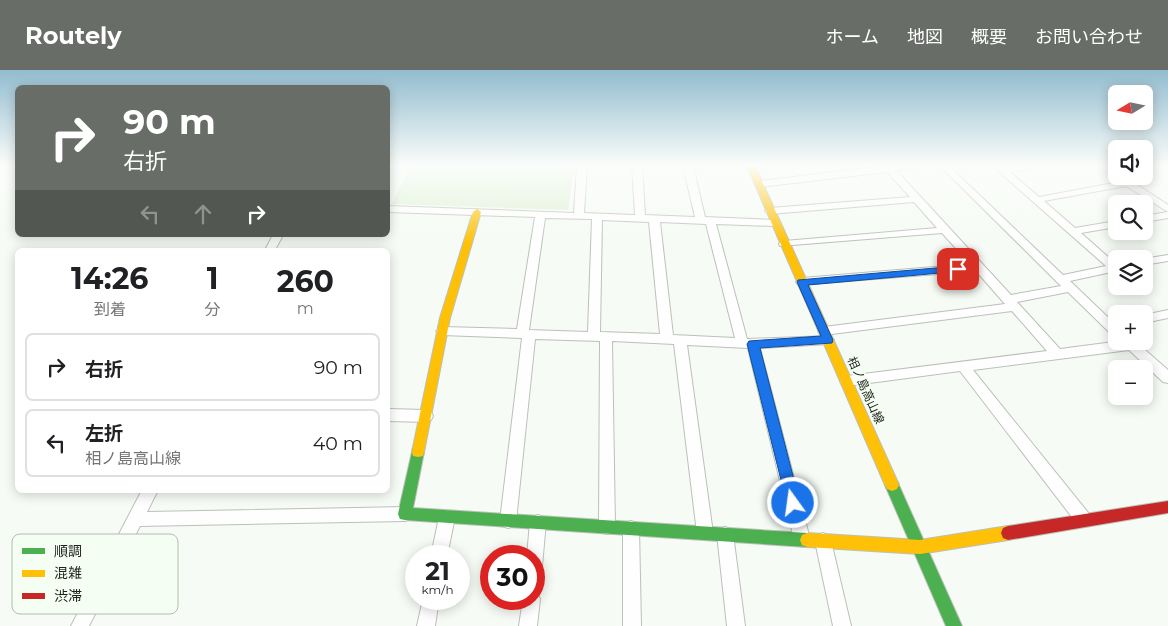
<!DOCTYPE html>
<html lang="ja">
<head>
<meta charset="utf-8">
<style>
  :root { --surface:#fff; --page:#f2f2f2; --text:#202124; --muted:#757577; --line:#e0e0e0; --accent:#686d67 }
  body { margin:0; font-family:Montserrat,"Noto Sans JP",sans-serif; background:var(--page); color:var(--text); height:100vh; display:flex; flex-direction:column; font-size:19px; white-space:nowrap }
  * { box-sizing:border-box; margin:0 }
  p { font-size:16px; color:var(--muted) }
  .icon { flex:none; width:28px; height:28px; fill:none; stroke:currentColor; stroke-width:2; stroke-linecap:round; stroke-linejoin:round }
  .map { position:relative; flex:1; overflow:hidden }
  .sheet { position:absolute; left:15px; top:178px; width:375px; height:245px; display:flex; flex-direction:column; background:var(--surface); border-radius:8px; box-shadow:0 2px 12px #0003 }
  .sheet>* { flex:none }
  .hud { position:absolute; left:15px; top:15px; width:375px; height:152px; border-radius:8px; box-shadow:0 2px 12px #0003; background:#686d67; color:#fff; overflow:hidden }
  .needle { width:32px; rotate:260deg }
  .controls { position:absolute; left:1108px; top:15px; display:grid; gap:10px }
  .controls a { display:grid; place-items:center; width:45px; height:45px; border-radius:8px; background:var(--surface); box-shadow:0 2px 12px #0003; font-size:25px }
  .speed { position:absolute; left:405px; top:475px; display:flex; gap:10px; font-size:25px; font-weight:700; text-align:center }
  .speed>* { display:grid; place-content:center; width:65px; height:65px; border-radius:50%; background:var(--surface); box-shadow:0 2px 12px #0003; line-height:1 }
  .speed small { font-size:12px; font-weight:400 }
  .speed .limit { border:8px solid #d22; background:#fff; color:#111 }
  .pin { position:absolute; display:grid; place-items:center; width:42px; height:42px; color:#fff; margin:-21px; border-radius:10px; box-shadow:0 2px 8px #0006 }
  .me { position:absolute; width:55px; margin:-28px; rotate:346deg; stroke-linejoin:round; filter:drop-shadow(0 0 4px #0008) }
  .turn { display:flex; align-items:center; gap:18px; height:105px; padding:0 25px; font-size:22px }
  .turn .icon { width:65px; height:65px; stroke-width:2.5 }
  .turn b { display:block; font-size:35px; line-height:42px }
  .lanes { display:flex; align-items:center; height:48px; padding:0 25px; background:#0003; justify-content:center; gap:25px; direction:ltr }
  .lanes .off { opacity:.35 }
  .eta { display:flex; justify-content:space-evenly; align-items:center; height:85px; text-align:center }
  .eta b { font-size:30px; font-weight:700; line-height:35px }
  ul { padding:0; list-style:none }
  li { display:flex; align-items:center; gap:15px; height:68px; margin:0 10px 8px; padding:0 15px; border:2px solid var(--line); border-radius:8px }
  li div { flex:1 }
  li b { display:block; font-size:19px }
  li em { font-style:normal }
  header { display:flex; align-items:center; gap:30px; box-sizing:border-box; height:70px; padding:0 25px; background:var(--accent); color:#fff }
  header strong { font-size:24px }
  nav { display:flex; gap:28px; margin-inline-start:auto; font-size:18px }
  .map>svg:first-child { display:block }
</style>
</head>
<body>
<header>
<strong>Routely</strong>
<nav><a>ホーム</a><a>地図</a><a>概要</a><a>お問い合わせ</a></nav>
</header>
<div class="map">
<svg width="1168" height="556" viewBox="0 0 1168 556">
  <rect width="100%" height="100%" fill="#f6fbf5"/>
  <path fill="#ddf0d6" d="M410,96H574L568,140L392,134Z"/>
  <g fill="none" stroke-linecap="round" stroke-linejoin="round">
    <defs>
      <path id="street" d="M577,96H587L584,143L635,145L632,96H642L645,145L695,147L683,96H693L705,147L774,150L779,153L774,156L716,154L747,269L828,266L834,270L828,274L760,278L810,469L808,474L802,477L796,474L794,469L748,278L687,275L713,463L711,468L705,470L699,468L697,463L674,274L612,271L615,457L613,462L607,464L601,462L599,457L600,271L535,269L516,451L514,456L508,458L502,456L500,451L522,268L442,265L436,261L442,257L517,259L535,147L388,142V136L574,143ZM545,148L592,149L588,262L529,260ZM602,150L649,152L660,264L600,262ZM660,152L706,154L735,268L673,265Z
        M886,96H915L911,99L896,100L1011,225L1061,216L940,96H949L1063,205L1106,196L997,100V96H1035L1031,99L1010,102L1039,127L1119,112L1098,96H1108L1116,102V106H1124L1168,135V142L1126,116L1044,131L1075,158L1116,151V157L1081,163L1116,194V201L1070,211L1116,255V266L1112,265L1068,222L1017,232L1060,279L1121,271H1135L1168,300V313L1163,312L1129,280L973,300L1090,445L1092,450L1090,455L1084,457L1078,455L960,301L847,316L842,315L840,311L842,307L847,306L1047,281L1012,241L824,265L820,264L818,261L824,257L1005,234L976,201L798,215L796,212L802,208L970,194L942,163L780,176L779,174L780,172L784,171L937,158L914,132L770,144L765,141L770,138L910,127L887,102L759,117L754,114L759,111Z
        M1168,142V148L1144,152V146Z
        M273,165H283L275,180H265Z
        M1168,185V191L1144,195L1143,189Z
        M1168,240V248L1144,253V245Z
        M388,339L426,340L431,342L433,346L431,350L426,352L388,351Z
        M142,420H158L147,442L405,437L411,439L413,444L411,449L405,451L140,456L89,556H71Z
        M447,440L453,442L455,447L447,486H431L439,447L441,442Z
        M538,445L544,447L546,452L542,496L540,502L534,504V486H527L530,452L532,447Z
        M631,451L637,453L639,458L641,556H623V458L625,453Z
        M725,457L731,459L733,464L745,556H727L717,464L719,459Z
        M823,463L829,466L831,471L851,556H833L815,471L817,466Z
        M534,522L537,523L540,529L537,556H519L523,529H534Z
        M423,529H439L435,556H417Z"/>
      <path id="fast" d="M418,377L423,378L424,382L413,438L807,463L812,465L814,470L812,475L807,477L405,450L400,449L398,444L412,382L413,378Z
        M892,409L897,411L962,556H946L885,415L887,411Z"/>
      <path id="slow" d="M747,96H755L899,415L897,419L892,421L887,419L885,415Z
        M477,139L481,142L450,248L424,382L423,386L418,387L413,386L412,382L440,248L473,142Z
        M1008,456L1013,458L1015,463L1013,468L1008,470L920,484L807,477L802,475L800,470L802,465L807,463L920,470Z"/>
      <path id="jam" d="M1168,431V443L1008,470L1003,468L1001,463L1003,458L1008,456Z"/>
    </defs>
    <use href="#street" stroke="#bbc0b9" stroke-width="2"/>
    <use href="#fast" stroke="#bbc0b9" stroke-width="2"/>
    <use href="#slow" stroke="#bbc0b9" stroke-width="2"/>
    <use href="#jam" stroke="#bbc0b9" stroke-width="2"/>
    <use href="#street" fill="#fefefe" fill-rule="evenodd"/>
    <use href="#fast" fill="#4caf50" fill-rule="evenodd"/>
    <use href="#slow" fill="#ffc107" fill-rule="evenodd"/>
    <use href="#jam" fill="#c62828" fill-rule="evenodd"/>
  </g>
  <linearGradient id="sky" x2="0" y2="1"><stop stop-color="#92bccf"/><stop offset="0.55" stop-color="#fbfdfa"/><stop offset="1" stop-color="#fbfdfa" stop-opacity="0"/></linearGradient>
  <rect width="1168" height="174" fill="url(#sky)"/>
  <path fill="#1a73e8" stroke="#114b97" d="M958,196L964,199L962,201L808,215L833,270L832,273L760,278L800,433L798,438L793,440L788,438L747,274L749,271L821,266L797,212L798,210Z"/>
  <g text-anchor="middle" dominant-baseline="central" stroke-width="4" stroke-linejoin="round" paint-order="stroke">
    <g font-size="12" fill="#1c211a" stroke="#f5fef2">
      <text transform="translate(866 320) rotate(66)">相ノ島高山線</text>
    </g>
  </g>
  <rect x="12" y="464" width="166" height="80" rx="8" fill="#f5fef2" stroke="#b4bcb1" stroke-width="1"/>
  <rect x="22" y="478" width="23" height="6" fill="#4caf50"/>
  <rect x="22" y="500" width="23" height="7" fill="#ffc107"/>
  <rect x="22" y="523" width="23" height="6" fill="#c62828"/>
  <g font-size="14" fill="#1c211a">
    <text x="54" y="486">順調</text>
    <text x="54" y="508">混雑</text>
    <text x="54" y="531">渋滞</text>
  </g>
</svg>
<div class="controls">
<a><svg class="needle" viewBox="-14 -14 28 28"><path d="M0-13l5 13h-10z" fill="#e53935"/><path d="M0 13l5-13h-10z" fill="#757577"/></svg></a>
<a><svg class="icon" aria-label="sound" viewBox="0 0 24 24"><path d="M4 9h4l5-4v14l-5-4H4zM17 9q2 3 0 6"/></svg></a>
<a><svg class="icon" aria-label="search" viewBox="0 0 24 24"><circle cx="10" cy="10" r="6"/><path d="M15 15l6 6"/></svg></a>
<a><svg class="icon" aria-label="layers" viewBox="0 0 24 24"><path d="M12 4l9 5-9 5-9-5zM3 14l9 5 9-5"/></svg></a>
<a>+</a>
<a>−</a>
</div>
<div class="speed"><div>21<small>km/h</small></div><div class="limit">30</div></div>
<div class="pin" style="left:958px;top:199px;background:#d93025"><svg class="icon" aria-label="arrive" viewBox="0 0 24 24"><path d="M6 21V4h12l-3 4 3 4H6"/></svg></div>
<svg class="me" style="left:793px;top:433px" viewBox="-20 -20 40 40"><circle r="17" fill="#1a73e8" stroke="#fff" stroke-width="3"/><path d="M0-11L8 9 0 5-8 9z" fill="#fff"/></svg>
<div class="hud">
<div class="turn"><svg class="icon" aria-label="right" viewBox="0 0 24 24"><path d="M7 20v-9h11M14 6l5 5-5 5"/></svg><div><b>90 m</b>右折</div></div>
<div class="lanes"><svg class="icon off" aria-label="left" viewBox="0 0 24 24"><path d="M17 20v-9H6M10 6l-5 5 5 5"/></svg><svg class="icon off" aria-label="ahead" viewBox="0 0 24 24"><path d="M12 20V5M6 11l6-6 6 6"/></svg><svg class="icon" aria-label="right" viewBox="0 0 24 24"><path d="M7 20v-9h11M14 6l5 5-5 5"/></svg></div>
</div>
<section class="sheet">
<div class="eta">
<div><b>14:26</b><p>到着</p></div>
<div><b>1</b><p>分</p></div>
<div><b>260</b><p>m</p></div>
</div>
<ul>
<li><svg class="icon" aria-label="right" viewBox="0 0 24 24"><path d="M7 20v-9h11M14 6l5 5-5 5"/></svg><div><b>右折</b></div><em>90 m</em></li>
<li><svg class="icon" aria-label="left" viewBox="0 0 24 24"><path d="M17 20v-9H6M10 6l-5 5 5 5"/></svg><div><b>左折</b><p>相ノ島高山線</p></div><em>40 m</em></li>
</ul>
</section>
</div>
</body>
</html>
